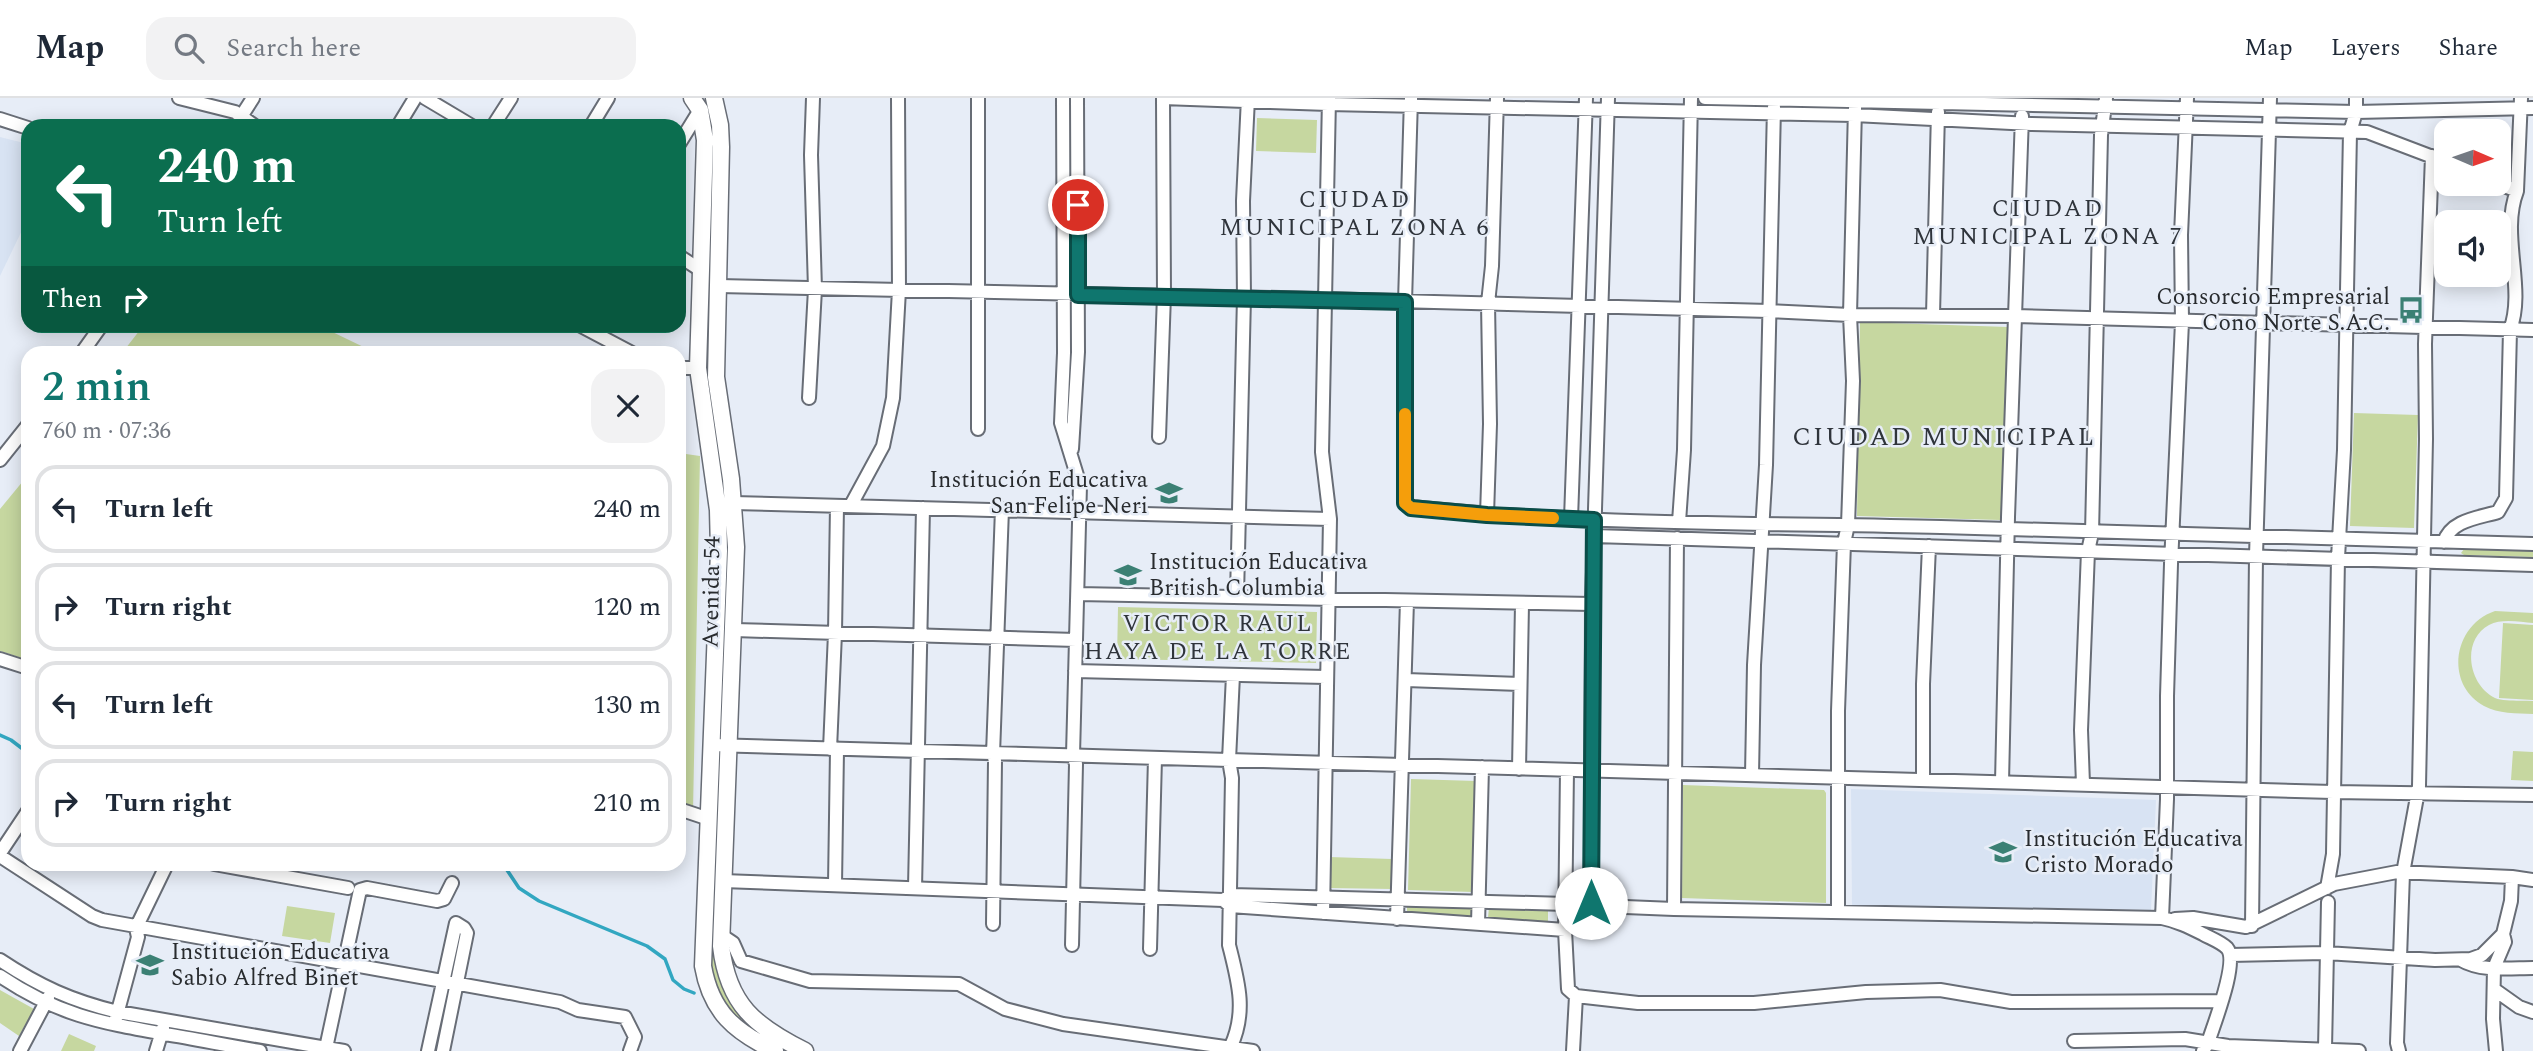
<!DOCTYPE html>
<html lang="en">
<head>
<meta charset="utf-8">
<style>
  :root { --surface:#fff; --page:#f2f2f3; --text:#1f2937; --muted:#747a83; --line:#e0e1e3; --accent:#0f766e }
  body { margin:0; font-family:Spectral,serif; background:var(--page); color:var(--text); height:100vh; display:flex; flex-direction:column; font-size:26px; white-space:nowrap }
  * { box-sizing:border-box; margin:0 }
  p { font-size:23px; color:var(--muted) }
  .icon { flex:none; width:38px; height:38px; fill:none; stroke:currentColor; stroke-width:2; stroke-linecap:round; stroke-linejoin:round }
  .map { position:relative; flex:1; overflow:hidden }
  .drawer { position:absolute; left:21px; top:248px; width:665px; height:525px; display:flex; flex-direction:column; background:var(--surface); border-radius:21px; box-shadow:0 4px 18px #0003 }
  .drawer>* { flex:none }
  .banner { position:absolute; left:21px; top:21px; width:665px; height:214px; border-radius:21px; box-shadow:0 4px 18px #0003; background:#0b6e4f; color:#fff; overflow:hidden }
  .needle { width:46px; rotate:92deg }
  .tools { position:absolute; left:2434px; top:21px; display:grid; gap:14px }
  .tools a { display:grid; place-items:center; width:77px; height:77px; border-radius:14px; background:var(--surface); box-shadow:0 4px 18px #0003; font-size:35px }
  .pin { position:absolute; display:grid; place-items:center; width:60px; height:60px; color:#fff; margin:-30px; border:4px solid #fff; border-radius:50%; box-shadow:0 2px 7px #0007 }
  .me { position:absolute; width:77px; margin:-38px; rotate:0deg; stroke-linejoin:round; filter:drop-shadow(0 0 5px #0008) }
  .turn { display:flex; align-items:center; gap:24px; height:147px; padding:0 21px; font-size:32px }
  .turn .icon { width:91px; height:91px; stroke-width:2.5 }
  .turn b { display:block; font-size:49px; line-height:60px }
  .then { display:flex; align-items:center; height:66px; padding:0 21px; background:#0003; gap:14px; font-size:26px }
  .round { display:grid; place-items:center; flex:none; width:74px; height:74px; border-radius:21px; background:var(--page) }
  .summary { display:flex; align-items:center; justify-content:space-between; height:119px; padding:0 21px }
  h1 { font-size:42px; font-weight:600; line-height:52px; color:var(--accent) }
  ul { padding:0; list-style:none }
  li { display:flex; align-items:center; gap:21px; height:88px; margin:0 14px 10px; padding:0 7px; border:4px solid var(--line); border-radius:21px }
  li div { flex:1 }
  li b { display:block; font-size:26px }
  li em { font-style:normal }
  header { display:flex; align-items:center; gap:42px; box-sizing:border-box; height:98px; padding:0 35px; background:var(--surface); border-bottom:2px solid var(--line) }
  header strong { font-size:33px }
  nav { display:flex; gap:38px; margin-inline-start:auto; font-size:24px }
  .search { width:490px; height:63px; background:var(--page); display:flex; align-items:center; gap:18px; box-sizing:border-box; padding:0 24px; border-radius:21px; color:var(--muted); font-size:26px }
  .map>svg:first-child { display:block }
</style>
</head>
<body>
<header>
<strong>Map</strong>
<div class="search"><svg class="icon" aria-label="search" viewBox="0 0 24 24"><circle cx="10" cy="10" r="6"/><path d="M15 15l6 6"/></svg>Search here</div>
<nav><a>Map</a><a>Layers</a><a>Share</a></nav>
</header>
<div class="map">
<svg width="2533" height="953" viewBox="0 0 2533 953">
  <rect width="100%" height="100%" fill="#e7edf7"/>
  <path fill="#d8e3f3" d="M0,39L28,46V120L0,178Z
    M1851,691L2156,702L2151,812L1852,807Z"/>
  <path fill="#c6d7a0" d="M1257,20L1317,22L1316,55L1256,53Z
    M706,205L713,206L730,416L726,620L719,619L725,452L705,291Z
    M1860,224L2008,229L2001,422L1857,418Z
    M143,228H320L376,255H122Z
    M2354,315L2418,317L2414,430L2350,428Z
    M679,355L700,358L693,713L679,707Z
    M28,377V562L0,553V411Z
    M2464,451L2533,453V459L2464,457L2461,455Z
    M1118,509L1317,514L1316,565L1117,561Z
    M2495,513L2533,515V525C2520,524 2502,520 2489,527C2461,542 2468,587 2495,600C2505,604 2521,602 2533,603V616C2517,615 2498,616 2484,608C2444,586 2453,527 2495,513Z
    M2503,525L2533,527V602L2499,600Z
    M2513,653L2533,654V683L2511,682Z
    M716,677H724L717,868C729,915 749,932 791,953L763,941L738,923L721,902L709,869Z
    M1411,681L1476,683L1473,794L1408,792Z
    M1683,687L1824,692L1826,695V805L1682,800Z
    M1329,759L1392,761V791L1329,790Z
    M1407,807L1473,808V820L1407,815Z
    M287,808L335,815L330,845L282,838Z
    M1489,809L1548,811V824L1488,820Z
    M0,892L34,911L19,938L0,925Z
    M69,936L96,948L94,953H61Z"/>
  <g fill="none" stroke-linecap="round" stroke-linejoin="round">
    <path stroke="#32a7c1" stroke-width="3.5" d="M0,637L11,642L28,655
      M503,766L519,790L539,803L647,848L665,861L673,882L684,891L694,895"/>
    <defs>
      <path id="minor" d="M179,0L235,14L255,28
        M425,0L472,28
        M1063,0L1064,255L1061,325L1080,387L1073,657L1076,666L1072,847
        M1163,0L1328,6L1854,17L2031,26L2367,34L2446,64
        M1411,0L1405,204L1404,395L1405,405L1411,409C1587,427 1764,425 1941,429C2138,434 2336,441 2533,446
        M1705,0L2356,14L2533,10
        M0,21L28,30
        M235,28L253,0
        M398,28L415,0
        M493,28L511,0
        M591,28L608,0
        M679,46L700,12
        M2499,86L2517,93
        M679,158L702,173
        M719,188L1324,201L1769,213L1850,217L2015,218L2533,232
        M1933,217L1938,14
        M581,228L634,256
        M81,256L101,228
        M679,270H698
        M809,300L815,191L811,57L813,0
        M978,331V0
        M1159,339L1164,197L1163,0
        M1072,351L1078,254L1077,0
        M0,362L28,327
        M733,405L1330,421
        M851,407L883,348L893,300L899,192L898,0
        M1487,417L1490,326L1488,205L1492,168L1497,0
        M1571,421L1586,0
        M1679,424L1684,352L1691,0
        M1594,438L2533,467
        M2444,444C2451,422 2478,420 2498,414L2506,400L2510,232C2526,190 2500,137 2517,93L2521,0
        M1078,496L1592,506
        M1237,498L1244,199L1243,103L1248,0
        M734,532L1076,542
        M0,561L28,570
        M1075,573L1326,579
        M1406,582L1520,586
        M712,647L2333,694L2533,697
        M830,651L835,535L837,408
        M1519,671L1522,506
        M1567,672L1565,832L1568,891L1576,898L1573,953
        M1752,677L1754,567L1766,367L1774,9
        M1923,681V586L1929,448
        M2002,684L2008,419L2022,18
        M2083,686L2081,632L2088,453L2092,435L2101,37L2106,0
        M679,711L709,721
        M0,755L28,713
        M0,758L92,818L102,822L560,904L578,912L625,919L635,939L630,953
        M214,766L348,790
        M723,783L1223,802L1230,808
        M835,787L837,652
        M915,790L923,410
        M2327,790L2333,756L2338,460L2344,352L2350,34L2356,14V0
        M1223,802L1231,797L1566,806L1570,803L1579,802L1601,808L1674,811L2162,820C2177,823 2189,829 2203,836C2210,840 2221,844 2227,850C2239,864 2213,928 2208,945L2203,953
        M1591,805L1592,506L1608,0
        M1230,808L1565,832
        M1674,811L1677,440
        M1838,814V613L1844,445L1848,427L1853,283L1850,217L1855,10
        M1323,815L1330,421L1322,354L1329,0
        M2162,820L2167,701V598L2171,466L2182,224L2181,137L2187,0
        M1397,821L1407,503
        M2175,821L2193,820L2246,829L2334,786L2397,774L2512,779L2533,782
        M993,826L995,663L993,656L1002,411
        M1478,826L1482,669
        M2252,828L2256,458L2270,0
        M721,837L733,845L741,863L810,883L959,886L1005,911L1063,926L1253,953
        M1150,851L1155,660
        M2230,857L2326,855L2435,862L2471,861L2482,857L2503,836
        M0,862C39,888 72,903 118,914L344,953
        M2461,862C2481,874 2511,870 2533,870
        M0,878C58,917 98,924 165,936C197,941 228,948 260,953
        M2495,892L2519,909L2533,914
        M1576,898L1638,905H1754L1866,894L1940,892L2011,904L2221,903
        M116,920L138,839L136,830L167,766
        M2074,943L2185,941L2228,948L2359,953
        M1231,948C1247,913 1238,883 1229,847L1232,680L1229,662L1233,577
        M326,950L360,792L367,790L437,803L444,801L452,785
        M2325,951L2328,804
        M20,953L48,900
        M156,953L163,930
        M428,953L456,825L464,830L467,835L443,953
        M2399,953L2397,945L2403,775L2419,688L2426,341L2425,246L2432,58
        M2496,953L2493,921L2494,870L2505,844L2503,836L2511,803L2512,779"/>
      <path id="major" d="M692,0L700,12L705,42L698,270L718,412L719,453L703,868C711,914 735,934 775,953
        M714,0L720,27L721,49L716,279L731,381L736,449L721,848C728,907 755,928 805,953"/>
    </defs>
    <use href="#minor" stroke="#686d76" stroke-width="16"/>
    <use href="#major" stroke="#686d76" stroke-width="19"/>
    <use href="#minor" stroke="#fff" stroke-width="12"/>
    <use href="#major" stroke="#fff" stroke-width="16"/>
  </g>
  <g fill="none" stroke-linecap="round" stroke-linejoin="round">
    <defs>
      <path id="route" d="M1078,107V197L1405,204V405L1411,410L1487,417L1594,422L1591,805"/>
    </defs>
    <use href="#route" stroke="#0a4d48" stroke-width="18"/>
    <use href="#route" stroke="#0f766e" stroke-width="12"/>
    <path stroke="#f59e0b" stroke-width="12" d="M1405,316V405L1411,410L1487,417L1553,420"/>
  </g>
  <defs>
    <symbol id="bus-bare" viewBox="-9 -9 18 18"><path d="M-5-6H5V4H4V6H2V4H-2V6H-4V4H-5ZM-3.5-4V0h7V-4ZM-3.5 1.2v1.5H-2V1.2ZM2 1.2v1.5H3.5V1.2Z" fill="#3b8074" stroke="#e7edf7" stroke-width="2.5" paint-order="stroke"/></symbol>
    <symbol id="school-bare" viewBox="-9 -9 18 18"><path d="M0-5L7-2L0 1L-7-2ZM-4 1L0 2.5L4 1V4Q0 6-4 4Z" fill="#3b8074" stroke="#e7edf7" stroke-width="2.5" paint-order="stroke"/></symbol>
  </defs>
  <g fill-rule="evenodd">
    <use href="#bus-bare" x="2392" y="193" width="38" height="38"/>
    <use href="#school-bare" x="1150" y="376" width="38" height="38"/>
    <use href="#school-bare" x="1109" y="458" width="38" height="38"/>
    <use href="#school-bare" x="1984" y="735" width="38" height="38"/>
    <use href="#school-bare" x="131" y="848" width="38" height="38"/>
  </g>
  <g text-anchor="middle" dominant-baseline="central" stroke-width="5" stroke-linejoin="round" paint-order="stroke">
    <g font-size="23" fill="#282b2e" stroke="#e7edf7" text-anchor="start">
      <text x="2390" y="199" text-anchor="end">Consorcio Empresarial<tspan x="2390" dy="26">Cono Norte S.A.C.</tspan></text>
      <text x="1148" y="382" text-anchor="end">Institución Educativa<tspan x="1148" dy="26">San Felipe Neri</tspan></text>
      <text x="1149" y="464">Institución Educativa<tspan x="1149" dy="26">British Columbia</tspan></text>
      <text x="2024" y="741">Institución Educativa<tspan x="2024" dy="26">Cristo Morado</tspan></text>
      <text x="171" y="854">Institución Educativa<tspan x="171" dy="26">Sabio Alfred Binet</tspan></text>
    </g>
    <g font-size="23" fill="#282b2e" stroke="#e7edf7">
      <text transform="translate(712 494) rotate(-89)">Avenida 54</text>
    </g>
    <g font-size="24" letter-spacing="2" fill="#2f343b" stroke="#e7edf7">
      <text x="1355" y="102">CIUDAD<tspan x="1355" dy="28">MUNICIPAL ZONA 6</tspan></text>
      <text x="2048" y="111">CIUDAD<tspan x="2048" dy="28">MUNICIPAL ZONA 7</tspan></text>
      <text x="1218" y="526">VICTOR RAUL<tspan x="1218" dy="28">HAYA DE LA TORRE</tspan></text>
    </g>
    <g font-size="26" letter-spacing="2" fill="#2f343b" stroke="#e7edf7">
      <text x="1944" y="339">CIUDAD MUNICIPAL</text>
    </g>
  </g>
</svg>
<div class="tools">
<a><svg class="needle" viewBox="-14 -14 28 28"><path d="M0-13l5 13h-10z" fill="#e53935"/><path d="M0 13l5-13h-10z" fill="#747a83"/></svg></a>
<a><svg class="icon" aria-label="sound" viewBox="0 0 24 24"><path d="M4 9h4l5-4v14l-5-4H4zM17 9q2 3 0 6"/></svg></a>
</div>
<div class="pin" style="left:1078px;top:107px;background:#d93025"><svg class="icon" aria-label="arrive" viewBox="0 0 24 24"><path d="M6 21V4h12l-3 4 3 4H6"/></svg></div>
<svg class="me" style="left:1591px;top:805px" viewBox="-20 -20 40 40"><circle r="19" fill="#fff"/><path d="M0-13L10 11 0 6-10 11z" fill="#0f766e"/></svg>
<div class="banner">
<div class="turn"><svg class="icon" aria-label="left" viewBox="0 0 24 24"><path d="M17 20v-9H6M10 6l-5 5 5 5"/></svg><div><b>240 m</b>Turn left</div></div>
<div class="then">Then<svg class="icon" aria-label="right" viewBox="0 0 24 24"><path d="M7 20v-9h11M14 6l5 5-5 5"/></svg></div>
</div>
<section class="drawer">
<div class="summary"><div><h1>2 min</h1><p>760 m · 07:36</p></div><a class="round"><svg class="icon" aria-label="close" viewBox="0 0 24 24"><path d="M6 6l12 12M18 6L6 18"/></svg></a></div>
<ul>
<li><svg class="icon" aria-label="left" viewBox="0 0 24 24"><path d="M17 20v-9H6M10 6l-5 5 5 5"/></svg><div><b>Turn left</b></div><em>240 m</em></li>
<li><svg class="icon" aria-label="right" viewBox="0 0 24 24"><path d="M7 20v-9h11M14 6l5 5-5 5"/></svg><div><b>Turn right</b></div><em>120 m</em></li>
<li><svg class="icon" aria-label="left" viewBox="0 0 24 24"><path d="M17 20v-9H6M10 6l-5 5 5 5"/></svg><div><b>Turn left</b></div><em>130 m</em></li>
<li><svg class="icon" aria-label="right" viewBox="0 0 24 24"><path d="M7 20v-9h11M14 6l5 5-5 5"/></svg><div><b>Turn right</b></div><em>210 m</em></li>
</ul>
</section>
</div>
</body>
</html>
